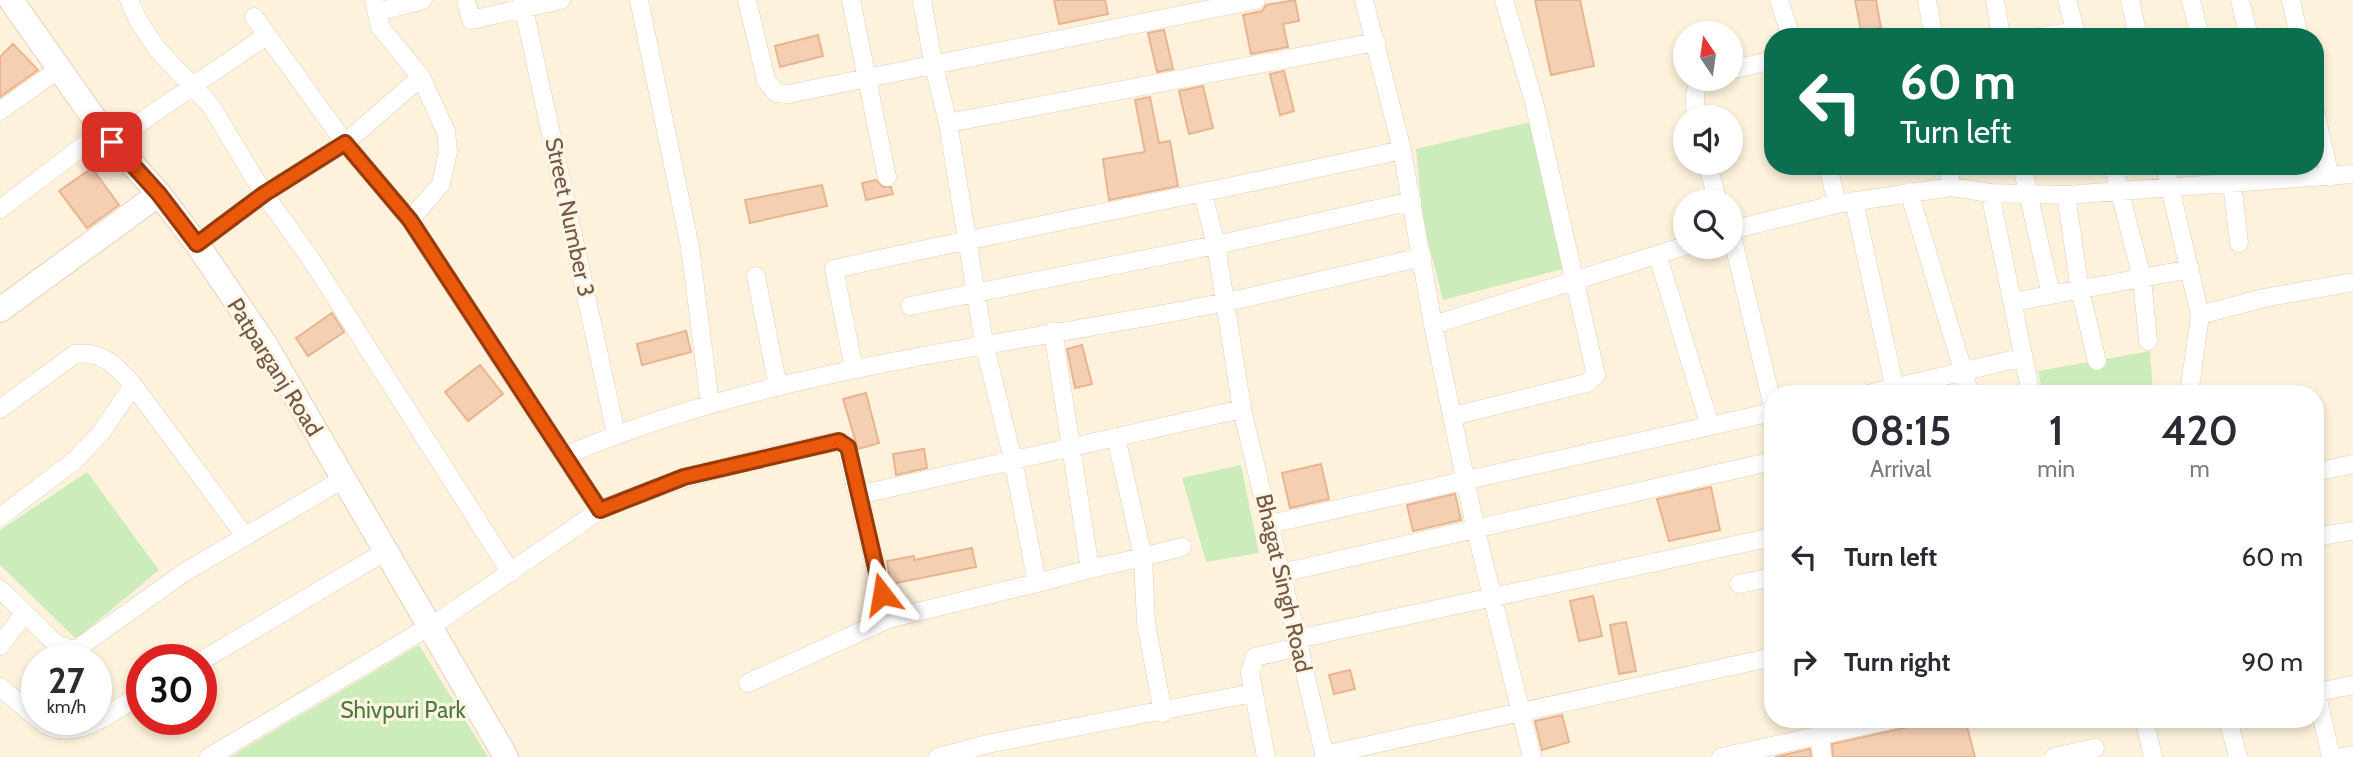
<!DOCTYPE html>
<html lang="en">
<head>
<meta charset="utf-8">
<style>
  :root { --surface:#fff; --page:#f2f2f3; --text:#2b2b33; --muted:#7c7c81 }
  body { margin:0; font-family:Cabin,sans-serif; background:var(--page); color:var(--text); height:100vh; display:flex; flex-direction:column; font-size:26px; white-space:nowrap }
  * { box-sizing:border-box; margin:0 }
  p { font-size:23px; color:var(--muted) }
  .icon { flex:none; width:38px; height:38px; fill:none; stroke:currentColor; stroke-width:2; stroke-linecap:round; stroke-linejoin:round }
  .map { position:relative; flex:1; overflow:hidden }
  .side { position:absolute; left:1764px; top:385px; width:560px; height:343px; display:flex; flex-direction:column; background:var(--surface); border-radius:28px; box-shadow:0 4px 10px #0003 }
  .side>* { flex:none }
  .hud { position:absolute; left:1764px; top:28px; width:560px; height:147px; border-radius:28px; box-shadow:0 4px 10px #0003; background:#0b6e4f; color:#fff; overflow:hidden }
  .needle { width:46px; rotate:347deg }
  .tools { position:absolute; left:1673px; top:21px; display:grid; gap:14px }
  .tools a { display:grid; place-items:center; width:70px; height:70px; border-radius:50%; background:var(--surface); box-shadow:0 4px 10px #0003; font-size:35px }
  .speed { position:absolute; left:21px; top:644px; display:flex; gap:14px; font-size:35px; font-weight:700; text-align:center }
  .speed>* { display:grid; place-content:center; width:91px; height:91px; border-radius:50%; background:var(--surface); box-shadow:0 4px 10px #0003; line-height:1 }
  .speed small { font-size:18px; font-weight:400 }
  .speed .limit { border:10px solid #d22; background:#fff; color:#111 }
  .pin { position:absolute; display:grid; place-items:center; width:60px; height:60px; color:#fff; margin:-30px; border-radius:14px; box-shadow:0 4px 10px #0006 }
  .me { position:absolute; width:77px; margin:-38px; rotate:346deg; stroke-linejoin:round; filter:drop-shadow(0 0 5px #0008) }
  .turn { display:flex; align-items:center; gap:24px; height:147px; padding:0 21px; font-size:32px }
  .turn .icon { width:91px; height:91px; stroke-width:2.5 }
  .turn b { display:block; font-size:49px; line-height:60px }
  .eta { display:flex; justify-content:space-evenly; align-items:center; height:119px; text-align:center }
  .eta b { font-size:42px; font-weight:600; line-height:49px }
  ul { padding:0; list-style:none }
  li { display:flex; align-items:center; gap:21px; height:105px; padding:0 21px }
  li div { flex:1 }
  li b { display:block; font-size:26px }
  li em { font-style:normal }
  .map>svg:first-child { display:block }
</style>
</head>
<body>
<div class="map">
<svg width="2353" height="757" viewBox="0 0 2353 757">
  <rect width="100%" height="100%" fill="#fef2dc"/>
  <path fill="#cdecbb" d="M1534,121L1567,268L1443,300L1423,222L1416,149Z
    M2150,351L2153,394H2043L2038,371Z
    M1241,465L1259,553L1206,562L1182,478Z
    M87,472L159,570L76,639L0,565V530Z
    M419,645L488,757H230Z"/>
  <path fill="#f5cfb2" stroke="#e9b591" stroke-width="2" d="M1054,0H1105L1108,14L1059,24Z
    M1295,0L1299,21L1283,24L1288,47L1251,54L1243,15L1262,11L1266,5Z
    M1535,0H1580L1594,66L1551,75Z
    M1855,0H1876L1881,28L1861,31Z
    M1164,30L1173,69L1157,72L1148,33Z
    M818,35L823,56L780,67L775,46Z
    M13,44L38,70L0,97V57Z
    M1284,71L1294,111L1280,115L1270,74Z
    M1203,86L1213,128L1189,134L1179,91Z
    M1150,97L1159,143L1170,141L1178,186L1109,200L1103,159L1145,152L1135,100Z
    M92,168L119,205L87,228L59,191Z
    M876,180L883,187H891L893,194L866,200L862,183Z
    M822,185L827,206L750,223L745,200Z
    M332,313L344,332L308,356L296,338Z
    M686,331L691,352L642,365L637,344Z
    M1082,345L1092,384L1075,388L1067,349Z
    M480,365L503,394L468,421L445,392Z
    M866,393L879,443L858,449L843,399Z
    M924,449L927,468L896,475L893,454Z
    M1321,464L1329,499L1290,508L1282,473Z
    M1711,487L1720,530L1669,541L1657,499Z
    M1455,494L1461,520L1413,531L1407,505Z
    M972,548L976,567L891,584L887,561L914,556V560Z
    M1593,596L1602,636L1579,641L1570,601Z
    M1626,622L1636,671L1619,674L1610,625Z
    M1350,670L1355,689L1334,694L1329,675Z
    M1562,715L1569,742L1542,750L1535,721Z
    M1945,719H1965L1975,757H1833L1832,744Z
    M1810,749L1811,757H1775Z"/>
  <g fill="none" stroke-linecap="round" stroke-linejoin="round">
    <defs>
      <path id="street" d="M129,0L139,22L158,50L211,106L264,194L311,259L511,573
        M374,0L380,27L421,77L446,132L448,151L441,184L410,220
        M466,0L471,20L561,0
        M522,0L616,434
        M639,0L690,247L710,404
        M747,0L766,80L776,93L788,94L1256,0
        M851,0L887,177
        M1364,0L1402,150L1433,325L1476,531L1532,757
        M1779,0L1791,37
        M1927,0L1934,37
        M1995,0L2001,37
        M2067,0L2077,37
        M2130,0L2138,37
        M2191,0L2200,37
        M2240,0L2249,37
        M2291,0L2299,37
        M377,12L423,0
        M254,17L345,143L410,220L564,456
        M2039,37L2075,31
        M1731,70L1773,60
        M0,111L59,69
        M2315,111L2330,177
        M1696,117C1695,103 1691,86 1707,79
        M948,123L1376,42
        M112,142L267,35
        M1707,163L1718,201
        M1828,166L1837,204
        M1949,166L1951,187
        M2022,166L2051,295
        M2113,166L2142,278L2148,341
        M2165,166L2200,315L2189,394
        M2230,166L2239,243
        M1909,192L1970,394
        M1990,193L2031,394
        M1203,194L1216,245L1242,409L1325,757
        M2066,195L2080,290L2097,361
        M1854,201L1896,394
        M0,209L103,131
        M1731,230L1837,204L1951,187L1990,193L2066,195L2353,174
        M1731,232L1773,407
        M197,244L264,194L345,143L421,77
        M1658,256L1710,426
        M756,276L778,387
        M2013,302L2190,269
        M910,306L1216,245L1412,201
        M2200,315L2264,298L2353,282
        M1433,325L1685,246
        M854,369L834,269C1023,227 1213,192 1402,150
        M1868,394L2024,357
        M0,409L75,354C101,350 117,366 133,385L245,536
        M1453,416L1587,383L1596,375L1534,102L1504,0
        M2315,472L2353,464
        M858,495L1242,409
        M600,510C677,476 752,460 834,442L845,443L888,619L748,683
        M0,517L74,461L100,434L133,385
        M1270,524L1773,412
        M2315,537L2353,531
        M1090,569L1143,557L1116,437
        M1282,573L1773,461
        M1037,583L1090,569L1053,331
        M1739,584L1773,577
        M0,589L55,643L71,650L78,648L185,572L343,479
        M888,619L1037,583L1013,460L984,343L948,123L933,62L922,0
        M1297,639L1773,537
        M0,646L24,614
        M201,661L386,551
        M2315,686L2331,757
        M0,687L37,718
        M2317,692L2353,685
        M1163,713L1146,623L1143,557L1182,547
        M38,719C71,748 111,712 142,694
        M2144,719L2153,757
        M2228,719L2238,757
        M1820,736L1822,757
        M1324,755L1773,657
        M209,757L442,619L600,510L564,456C774,366 1004,347 1226,302C1292,288 1357,272 1422,257
        M938,757L992,743L1253,693
        M1266,757L1250,673L1255,657L1299,647
        M1721,757L1896,719
        M2054,757L2095,748
        M2342,757L2353,755"/>
      <path id="secondary" d="M11,0L103,131L159,194L197,244L265,344L506,757
        M0,310L159,194"/>
    </defs>
    <use href="#street" stroke="#e2cdb8" stroke-width="19"/>
    <use href="#secondary" stroke="#e7cfb6" stroke-width="26"/>
    <use href="#street" stroke="#fff" stroke-width="18"/>
    <use href="#secondary" stroke="#fff" stroke-width="24"/>
  </g>
  <g fill="none" stroke-linecap="round" stroke-linejoin="round">
    <defs>
      <path id="route" d="M112,142L159,194L197,244L264,194L345,143L410,220L600,510L684,477L839,441L848,447L882,594"/>
    </defs>
    <use href="#route" stroke="#983908" stroke-width="18"/>
    <use href="#route" stroke="#ea580c" stroke-width="12"/>
  </g>
  <g text-anchor="middle" dominant-baseline="central" stroke-width="6" stroke-linejoin="round" paint-order="stroke">
    <g font-size="23" fill="#745744" stroke="#fff5e4">
      <text transform="translate(570 217) rotate(78)">Street Number 3</text>
      <text transform="translate(275 367) rotate(58)">Patparganj Road</text>
      <text transform="translate(1284 583) rotate(77)">Bhagat Singh Road</text>
    </g>
    <g font-size="23" fill="#4c7b3b" stroke="#fff5e4">
      <text x="403" y="710">Shivpuri Park</text>
    </g>
  </g>
</svg>
<div class="tools">
<a><svg class="needle" viewBox="-14 -14 28 28"><path d="M0-13l5 13h-10z" fill="#e53935"/><path d="M0 13l5-13h-10z" fill="#7c7c81"/></svg></a>
<a><svg class="icon" aria-label="sound" viewBox="0 0 24 24"><path d="M4 9h4l5-4v14l-5-4H4zM17 9q2 3 0 6"/></svg></a>
<a><svg class="icon" aria-label="search" viewBox="0 0 24 24"><circle cx="10" cy="10" r="6"/><path d="M15 15l6 6"/></svg></a>
</div>
<div class="speed"><div>27<small>km/h</small></div><div class="limit">30</div></div>
<div class="pin" style="left:112px;top:142px;background:#d93025"><svg class="icon" aria-label="arrive" viewBox="0 0 24 24"><path d="M6 21V4h12l-3 4 3 4H6"/></svg></div>
<svg class="me" style="left:882px;top:594px" viewBox="-20 -20 40 40"><path d="M0-17L14 15 0 8-14 15z" fill="#ea580c" stroke="#fff" stroke-width="4"/></svg>
<div class="hud">
<div class="turn"><svg class="icon" aria-label="left" viewBox="0 0 24 24"><path d="M17 20v-9H6M10 6l-5 5 5 5"/></svg><div><b>60 m</b>Turn left</div></div>
</div>
<section class="side">
<div class="eta">
<div><b>08:15</b><p>Arrival</p></div>
<div><b>1</b><p>min</p></div>
<div><b>420</b><p>m</p></div>
</div>
<ul>
<li><svg class="icon" aria-label="left" viewBox="0 0 24 24"><path d="M17 20v-9H6M10 6l-5 5 5 5"/></svg><div><b>Turn left</b></div><em>60 m</em></li>
<li><svg class="icon" aria-label="right" viewBox="0 0 24 24"><path d="M7 20v-9h11M14 6l5 5-5 5"/></svg><div><b>Turn right</b></div><em>90 m</em></li>
</ul>
</section>
</div>
</body>
</html>
